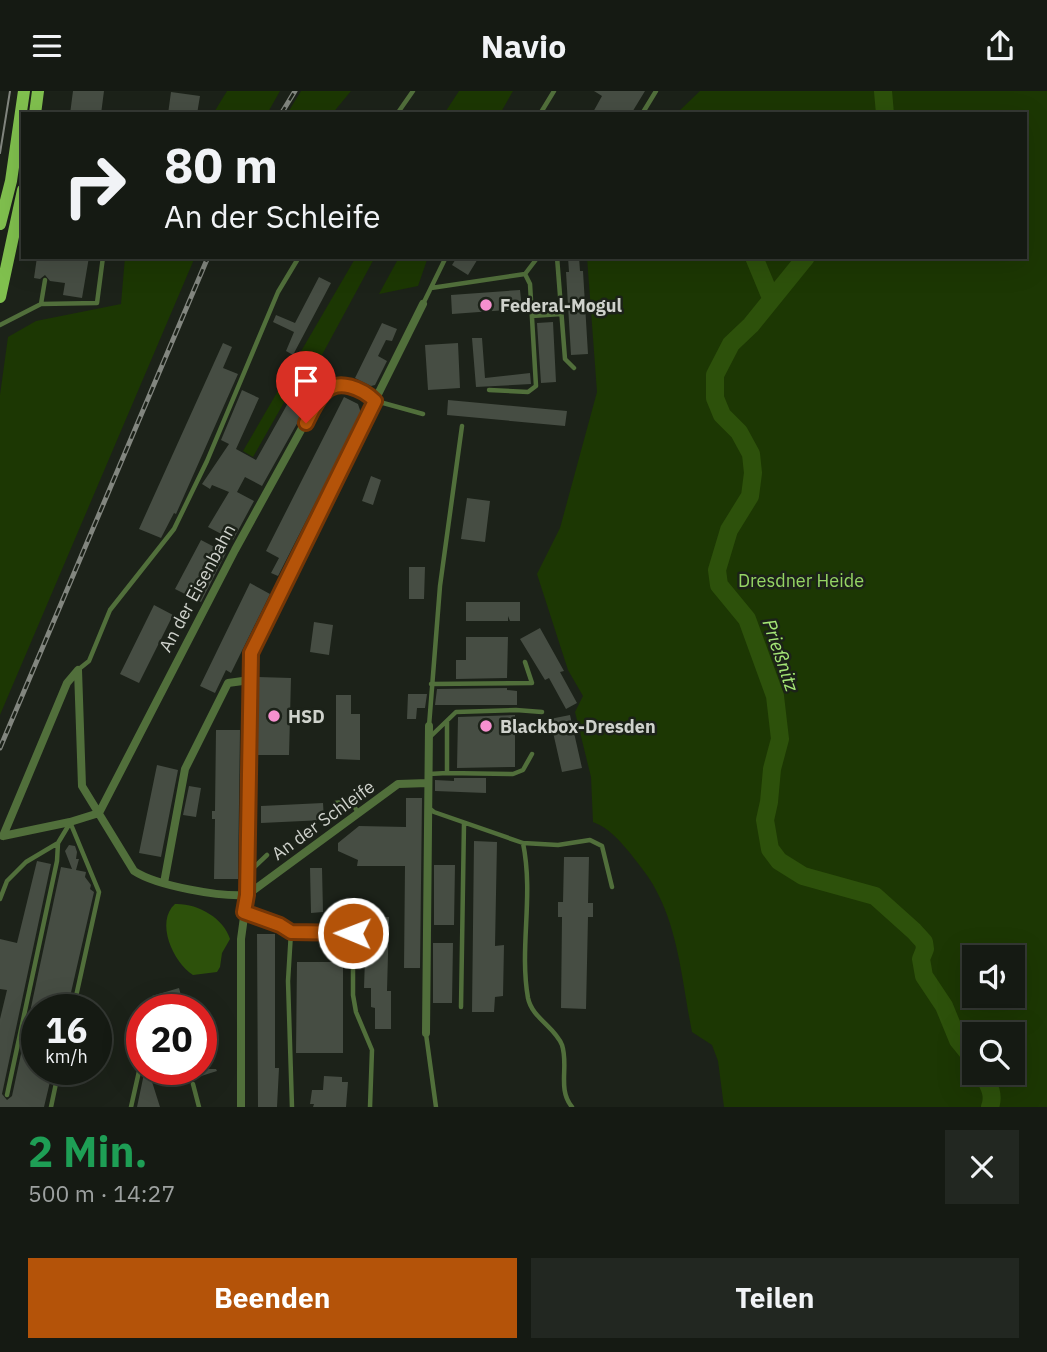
<!DOCTYPE html>
<html lang="de">
<head>
<meta charset="utf-8">
<style>
  :root { --surface:#151a13; --page:#222721; --text:#f1f3f6; --muted:#9da1a0; --line:#343833; --accent:#b45309 }
  body { margin:0; font-family:"IBM Plex Sans",sans-serif; background:var(--page); color:var(--text); height:100vh; display:flex; flex-direction:column; font-size:26px; white-space:nowrap }
  * { box-sizing:border-box; margin:0 }
  p { font-size:23px; color:var(--muted) }
  .icon { flex:none; width:38px; height:38px; fill:none; stroke:currentColor; stroke-width:2; stroke-linecap:round; stroke-linejoin:round }
  .map { position:relative; height:1016px; overflow:hidden }
  .side { display:flex; flex-direction:column; background:var(--surface); flex:1 }
  .side>* { flex:none }
  .banner { position:absolute; left:21px; top:21px; width:1006px; height:147px; border-radius:0px; box-shadow:0 7px 28px #0002,0 0 0 2px var(--line); background:#151a13; color:var(--text); overflow:hidden }
  .controls { position:absolute; left:962px; top:854px; display:grid; gap:14px }
  .controls a { display:grid; place-items:center; width:63px; height:63px; border-radius:0px; background:var(--surface); box-shadow:0 7px 28px #0002,0 0 0 2px var(--line); font-size:35px }
  .speed { position:absolute; left:21px; top:903px; display:flex; gap:14px; font-size:35px; font-weight:700; text-align:center }
  .speed>* { display:grid; place-content:center; width:91px; height:91px; border-radius:50%; background:var(--surface); box-shadow:0 7px 28px #0002,0 0 0 2px var(--line); line-height:1 }
  .speed small { font-size:18px; font-weight:400 }
  .speed .limit { border:10px solid #d22; background:#fff; color:#111 }
  .pin { position:absolute; display:grid; place-items:center; width:60px; height:60px; color:#fff; margin:-72px -30px; border-radius:50% 50% 50% 0; rotate:-45deg; box-shadow:0 0 7px #0007 }
  .pin .icon { rotate:45deg }
  .me { position:absolute; width:77px; margin:-38px; rotate:271deg; stroke-linejoin:round; filter:drop-shadow(0 0 5px #0008) }
  .turn { display:flex; align-items:center; gap:24px; height:147px; padding:0 28px; font-size:32px }
  .turn .icon { width:91px; height:91px; stroke-width:2.5 }
  .turn b { display:block; font-size:49px; line-height:60px }
  .round { display:grid; place-items:center; flex:none; width:74px; height:74px; border-radius:0px; background:var(--page) }
  .overview { display:flex; align-items:center; justify-content:space-between; height:119px; padding:0 28px }
  h1 { font-size:42px; font-weight:700; line-height:52px; color:#1e9e55 }
  .action { display:flex; gap:14px; margin-top:auto; padding:14px 28px }
  .action a { flex:1; height:80px; border-radius:0px; background:var(--accent); color:#fff; font-size:28px; font-weight:700; line-height:80px; text-align:center }
  .action a+a { background:var(--page); color:var(--text) }
  header { display:flex; justify-content:space-between; align-items:center; height:91px; padding:0 28px; background:var(--surface); font-size:32px; font-weight:700 }
  .map>svg:first-child { display:block }
</style>
</head>
<body>
<header><svg class="icon" aria-label="menu" viewBox="0 0 24 24"><path d="M4 6h16M4 12h16M4 18h16"/></svg>Navio<svg class="icon" aria-label="share" viewBox="0 0 24 24"><path d="M12 15V3M7 8l5-5 5 5M5 13v7h14v-7"/></svg></header>
<div class="map">
<svg width="1047" height="1016" viewBox="0 0 1047 1016">
  <rect width="100%" height="100%" fill="#1c2219"/>
  <path fill="#1c3703" fill-rule="evenodd" d="M227,0H280L267,23H213Z
    M301,0H351L332,23H287Z
    M459,0H513L500,23H444Z
    M700,0H1047V1016H724L718,970L712,954L692,941C683,896 679,844 658,803C651,788 640,775 630,762C619,749 609,737 593,731L591,686L575,621L583,605L568,579L537,483L560,437L597,301L587,166H1026V23H676ZM1013,866V905H975V866ZM1013,943V982H975V943Z
    M125,166H195L0,624V304L8,246L36,230L121,213Z
    M356,166H375L316,275L307,271L253,366L243,360Z
    M393,166H428L418,195L379,203L397,170Z"/>
  <path fill="#2d510b" d="M175,813C197,812 224,827 230,848L222,862L220,876L217,881L193,884C173,871 155,831 175,813Z"/>
  <g fill="none" stroke-linecap="round" stroke-linejoin="round">
    <path stroke="#2d510b" stroke-width="18" d="M883,0L885,23
      M754,166L771,207
      M806,166L751,234L731,253L715,284V307L722,324L739,341L751,363L753,382L750,405L729,439L717,479L719,494L747,528L775,605L780,648L772,678L769,711L765,729L770,758L779,770L803,785L875,805L914,840L924,851L925,858L921,868L924,885L944,915L958,949L975,970
      M982,982C988,993 995,1003 990,1016"/>
  </g>
  <path fill="#464d43" d="M73,0H104L101,23H70Z
    M594,0H645L631,23H592L602,5Z
    M171,1L200,5L197,23H168Z
    M37,166H89L82,207L63,204L65,192L50,190L45,184L40,188L34,187Z
    M457,166H479L468,184L452,174Z
    M568,166H579L580,180H583L588,263L571,264L566,181H569Z
    M319,186L331,192L293,264L286,260L294,241L273,231L276,224L295,232Z
    M520,199L522,218L452,223L451,204Z
    M553,231L556,291L541,292L537,232Z
    M382,232L397,238L392,250L386,249L378,265L387,270L375,294L371,295L355,287Z
    M472,247H482L485,287L530,282L531,293L476,296Z
    M223,252L232,256L223,277L238,283L176,423L174,422L161,447L139,438Z
    M458,252L460,297L428,299L425,254Z
    M310,281L322,288L262,395L245,386L237,401L254,410L233,449L208,436L229,401L212,394L210,398L202,393L229,353L221,349L242,299L259,307L236,358L256,369L288,312L291,314Z
    M344,306L358,313L361,322L278,485L271,482L279,467L266,460Z
    M448,309L567,320L565,335L447,324Z
    M371,385L381,389L373,414L362,410Z
    M467,407L490,410L485,451L461,448Z
    M201,449L226,462L201,511L175,498Z
    M409,476H425L424,508H409Z
    M250,492L270,503L231,582L226,579L215,602L200,595Z
    M466,511H520V530H510L508,525V530H466Z
    M154,514L173,524L139,592L120,583Z
    M314,531L333,534L329,564L310,561Z
    M540,537L564,580L560,581L577,612L566,618L549,587L545,589L520,548Z
    M466,546H508L507,587L456,588V569H466Z
    M258,586L291,587L289,664H257Z
    M507,597V599L517,600V614H435L437,598Z
    M408,603H427L425,617H417L416,628H407Z
    M336,604H351V623H360V669L336,668Z
    M515,624V676L457,677L458,626Z
    M570,624L582,677L562,681L550,628Z
    M216,639H240L238,788H214L215,728H212V720H215Z
    M157,674L178,679L161,766L139,762Z
    M454,687H486V702L435,700V689L454,690Z
    M189,695L201,697L196,726L183,724Z
    M406,707H422L420,877H404L405,775H357L358,769L338,760V752L359,735L406,736Z
    M323,712L324,729L261,732V715Z
    M474,750L497,751L495,855L504,854L503,905L495,906L494,921H472Z
    M69,754L75,755L77,761L76,768H79L76,779L86,781L85,786L91,794L90,798L94,801L67,919H37V978H53L44,1016H0V928L7,899L0,898V848L17,852L37,770L51,773L2,1003L7,1009L12,1005L61,776L72,778L65,760Z
    M564,766H589L588,812H593V826H588L586,918L561,917L562,826H558V811H563Z
    M434,774H455L454,834H434Z
    M310,777H322L323,821L311,822Z
    M344,825L389,826L387,900H391V938H375V917L371,916V897H364L366,837H344Z
    M257,843H275V977H279L277,1016H258Z
    M433,852H453L452,912H433Z
    M297,871H343V962H296Z
    M179,897L185,919H156L152,905Z
    M145,978H148L160,1016H137Z
    M175,978H216L217,980L179,992Z
    M324,985L342,986V991H348L346,1016H313L314,1013H310L312,999H323Z"/>
  <g fill="none" stroke-linecap="round" stroke-linejoin="round">
    <path stroke="#516f3b" stroke-width="4.5" d="M397,23L413,0
      M540,23L554,0
      M642,23L656,0
      M557,166L565,268L574,277
      M431,197L525,183L538,166
      M41,213L97,212L103,166
      M423,213L446,166
      M532,225L561,223
      M0,234L41,213L45,189
      M489,299L528,301L536,295L530,193L525,183
      M376,310L423,323
      M79,578L89,570L110,519L174,438L207,370L278,201L299,166
      M431,593L532,592L525,571
      M429,635L440,495L462,335
      M430,646L456,621L516,619L542,621
      M447,682L513,683L523,679L532,663
      M429,683L447,682V631
      M335,712L350,710L358,721
      M429,717L434,721L523,752L558,754L590,749L602,755L612,796
      M70,731L99,801L73,919
      M523,752C534,806 519,856 528,907C532,927 555,936 562,954C569,975 557,998 572,1016
      M248,782L267,764
      M0,808L7,790L26,771L58,752L70,732
      M245,821L280,834L291,841L353,842V904L356,921L372,959L370,1016
      M291,841L288,890L292,1016
      M461,916L464,732
      M426,943L436,1016
      M193,993L199,1016
      M7,1004L57,770L58,752
      M51,1016L59,978
      M131,1016L142,967"/>
    <path stroke="#516f3b" stroke-width="8" d="M3,745L70,731L99,722L235,459L317,310C333,288 357,291 375,310
      M3,745L67,592L78,579L82,695L134,780C157,795 220,806 247,804
      M164,792L185,678L228,592L250,589
      M247,804L398,693L428,692
      M426,942L429,635
      M241,1016V848L247,804L251,562L258,544L423,213"/>
    <path stroke="#80c04e" stroke-width="12" d="M35,23L38,0
      M0,133L11,90L24,0
      M0,206L23,99"/>
    <path stroke="#82867f" stroke-width="2" d="M0,62L10,0"/>
    <defs>
      <path id="rail" d="M281,23L295,0
        M0,657L208,166"/>
    </defs>
    <use href="#rail" stroke="#82867f" stroke-width="5"/>
    <use href="#rail" stroke="#1c2219" stroke-width="2.5" stroke-dasharray="8" stroke-linecap="butt"/>
  </g>
  <g fill="none" stroke-linecap="round" stroke-linejoin="round">
    <defs>
      <path id="route" d="M306,332C311,322 316,310 324,302C338,286 363,298 375,310L251,562L247,804L244,821L280,834L291,841L353,842"/>
    </defs>
    <use href="#route" stroke="#753606" stroke-width="18"/>
    <use href="#route" stroke="#b45309" stroke-width="12"/>
  </g>
  <g fill="#f690cf" stroke="#1c2219" stroke-width="2.5">
    <circle cx="486" cy="214" r="7"/>
    <circle cx="274" cy="625" r="7"/>
    <circle cx="486" cy="635" r="7"/>
  </g>
  <g text-anchor="middle" dominant-baseline="central" stroke-width="5" stroke-linejoin="round" paint-order="stroke">
    <g font-size="18" font-weight="bold" fill="#cfd2cc" stroke="#1c2219" text-anchor="start">
      <text x="500" y="214">Federal-Mogul</text>
      <text x="288" y="625">HSD</text>
      <text x="500" y="635">Blackbox-Dresden</text>
    </g>
    <g font-size="18" fill="#95d564" stroke="#1c2219">
      <text x="801" y="489">Dresdner Heide</text>
    </g>
    <g font-size="18" fill="#cfd2cc" stroke="#1c2219">
      <text transform="translate(197 497) rotate(-62)">An der Eisenbahn</text>
      <text transform="translate(323 729) rotate(-36)">An der Schleife</text>
    </g>
    <g font-size="19" font-style="italic" fill="#a5e776" stroke="#1c2219">
      <text transform="translate(781 564) rotate(71)">Prießnitz</text>
    </g>
  </g>
</svg>
<div class="controls">
<a><svg class="icon" aria-label="sound" viewBox="0 0 24 24"><path d="M4 9h4l5-4v14l-5-4H4zM17 9q2 3 0 6"/></svg></a>
<a><svg class="icon" aria-label="search" viewBox="0 0 24 24"><circle cx="10" cy="10" r="6"/><path d="M15 15l6 6"/></svg></a>
</div>
<div class="speed"><div>16<small>km/h</small></div><div class="limit">20</div></div>
<div class="pin" style="left:306px;top:332px;background:#d93025"><svg class="icon" aria-label="arrive" viewBox="0 0 24 24"><path d="M6 21V4h12l-3 4 3 4H6"/></svg></div>
<svg class="me" style="left:353px;top:842px" viewBox="-20 -20 40 40"><circle r="17" fill="#b45309" stroke="#fff" stroke-width="3"/><path d="M0-11L8 9 0 5-8 9z" fill="#fff"/></svg>
<div class="banner">
<div class="turn"><svg class="icon" aria-label="right" viewBox="0 0 24 24"><path d="M7 20v-9h11M14 6l5 5-5 5"/></svg><div><b>80 m</b>An der Schleife</div></div>
</div>
</div>
<section class="side">
<div class="overview"><div><h1>2 Min.</h1><p>500 m · 14:27</p></div><a class="round"><svg class="icon" aria-label="close" viewBox="0 0 24 24"><path d="M6 6l12 12M18 6L6 18"/></svg></a></div>
<div class="action"><a>Beenden</a><a>Teilen</a></div>
</section>
</body>
</html>
